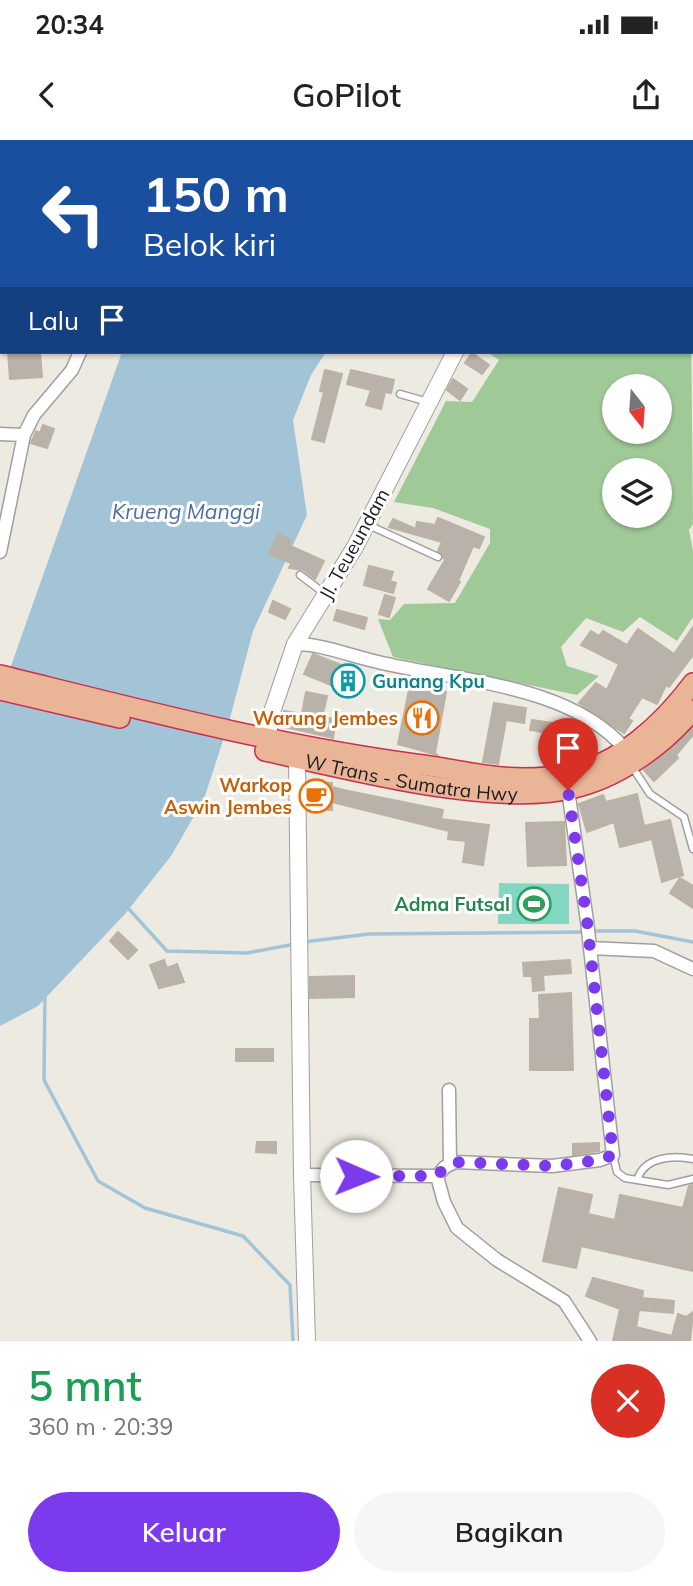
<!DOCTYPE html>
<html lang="id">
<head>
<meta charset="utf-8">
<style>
  :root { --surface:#fff; --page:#f6f6f6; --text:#222; --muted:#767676; --accent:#7c3aed }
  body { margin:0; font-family:Mulish,sans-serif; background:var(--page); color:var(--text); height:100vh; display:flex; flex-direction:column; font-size:26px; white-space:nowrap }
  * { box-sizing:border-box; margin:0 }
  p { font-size:23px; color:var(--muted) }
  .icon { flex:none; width:38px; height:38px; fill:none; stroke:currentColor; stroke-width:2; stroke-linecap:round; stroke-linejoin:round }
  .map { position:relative; height:1201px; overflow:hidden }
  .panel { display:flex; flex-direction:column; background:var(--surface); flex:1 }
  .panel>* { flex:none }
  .banner { position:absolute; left:0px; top:0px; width:693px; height:214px; box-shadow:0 2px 5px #0004; background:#1a4fa0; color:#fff; overflow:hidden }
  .needle { width:46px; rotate:163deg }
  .controls { position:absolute; left:602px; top:234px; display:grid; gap:14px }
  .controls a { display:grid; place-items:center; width:70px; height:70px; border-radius:50%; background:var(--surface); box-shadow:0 2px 5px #0004; font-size:35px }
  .pin { position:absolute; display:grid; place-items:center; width:60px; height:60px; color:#fff; margin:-72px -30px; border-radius:50% 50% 50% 0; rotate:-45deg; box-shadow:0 0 7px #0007 }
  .pin .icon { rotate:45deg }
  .me { position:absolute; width:77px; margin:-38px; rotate:91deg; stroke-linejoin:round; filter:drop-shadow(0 0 5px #0008) }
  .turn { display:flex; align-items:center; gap:24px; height:147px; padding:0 28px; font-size:32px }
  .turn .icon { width:91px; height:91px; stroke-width:2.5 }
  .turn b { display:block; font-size:49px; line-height:60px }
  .then { display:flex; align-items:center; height:66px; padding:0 28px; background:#0003; gap:14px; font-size:26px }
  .round { display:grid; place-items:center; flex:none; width:74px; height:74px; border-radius:37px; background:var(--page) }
  .overview { display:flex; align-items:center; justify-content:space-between; height:119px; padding:0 28px }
  h1 { font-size:42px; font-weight:600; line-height:52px; color:#1e9e55 }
  .button { display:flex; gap:14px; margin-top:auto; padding:14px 28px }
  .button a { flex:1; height:80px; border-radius:42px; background:var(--accent); color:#fff; font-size:28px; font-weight:600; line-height:80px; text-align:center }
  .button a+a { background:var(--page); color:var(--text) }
  .status { display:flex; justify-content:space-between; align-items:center; height:49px; padding:0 35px; background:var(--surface); direction:ltr }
  .status svg { height:19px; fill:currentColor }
  header { display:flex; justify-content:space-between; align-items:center; height:91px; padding:0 28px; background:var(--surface); font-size:32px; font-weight:600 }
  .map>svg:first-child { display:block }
</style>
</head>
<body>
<div class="status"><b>20:34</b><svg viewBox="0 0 49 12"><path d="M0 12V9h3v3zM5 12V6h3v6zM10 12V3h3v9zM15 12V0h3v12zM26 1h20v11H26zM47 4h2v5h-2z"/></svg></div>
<header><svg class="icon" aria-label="back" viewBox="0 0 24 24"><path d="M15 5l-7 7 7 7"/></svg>GoPilot<svg class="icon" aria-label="share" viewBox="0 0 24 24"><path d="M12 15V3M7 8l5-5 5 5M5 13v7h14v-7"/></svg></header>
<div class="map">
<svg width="693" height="1201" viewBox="0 0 693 1201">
  <rect width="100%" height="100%" fill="#eceae1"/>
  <path fill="#a0c998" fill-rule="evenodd" d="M691,180L693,384L689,390L693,411V477L677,501L640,477L623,492L586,478L561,507L567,526L599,536L577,555L393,517L378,479L390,480L404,464L455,463L490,403V389L433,368L394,362L446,261L472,262L499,220L487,212H691ZM614,247H660V292H614ZM614,331H660V376H614Z"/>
  <path fill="#83d6c2" d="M499,743L569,744V784H498Z"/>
  <path fill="#a3c4d7" d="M175,0H377L175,2Z
    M122,212H326L311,235L293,280L307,375L253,491L229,582L204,659L171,716L125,774L38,866L0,886V557Z"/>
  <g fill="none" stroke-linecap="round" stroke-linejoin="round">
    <path stroke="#a3c4d7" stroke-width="3.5" d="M691,181L693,183
      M127,767L167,811L247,813L295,804
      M593,791H635L693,802
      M303,802L369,794L585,792
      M45,854L44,940L98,1041L145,1068L243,1096L290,1145L293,1201"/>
  </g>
  <path fill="#b8b2ab" stroke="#bcb2a4" stroke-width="2" d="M8,212H40L42,237L10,239Z
    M472,213L489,225L482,234L465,223Z
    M325,230L342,234L324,302L312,299L324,252L320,251Z
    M351,230L394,240L391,253L385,252L381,269L366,265L371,250L347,244Z
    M453,239L467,249L460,260L447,250Z
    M43,285L54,289L47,308L31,303L36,291L40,293Z
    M438,378L484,397L479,408L473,406L458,441L460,442L449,461L428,449L445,420L438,411L442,402L389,387L393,379L416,389L417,382L435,385Z
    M278,394L291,400L288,405L324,421L315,439L303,430L289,428L291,423L269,414Z
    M369,426L393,432L390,441L396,443L393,453L364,445Z
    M385,455L395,458L389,477L379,474Z
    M273,461L290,469L285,479L269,472Z
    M337,470L367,478L364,489L334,480Z
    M693,487V515L669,547L666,545L657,564L642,557L628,579L632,581L624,593L579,563L596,543L607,550L619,524L581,505L591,491L599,496L603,491L627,505L638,489L674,514Z
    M313,514L362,533L355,555L304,534Z
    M410,545L446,552L435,613L437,615L398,604Z
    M306,552L327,556L322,577L336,579L333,598L281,586L284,571L302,574Z
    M494,563L526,568L524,583L506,580L498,624L483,622Z
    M532,580L560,584L558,595L530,590Z
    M693,588V595L676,615L678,618L654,641L644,630Z
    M308,642L332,643V647L348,651L443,670L441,679L489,685L483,725L463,722L466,701L448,699L449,691L332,662V670L308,669Z
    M637,654L644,686L670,680L683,735L662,742L652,699L620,707L614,682L587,692L579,664L603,655L606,662Z
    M564,682L566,725L528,726L526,683Z
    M680,738L693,746V768L670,753Z
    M118,792L137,810L128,819L110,801Z
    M164,820L167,828L177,824L184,842L159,848L150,825Z
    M570,820L571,833L543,835L544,850L533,851L532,836H524L523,823Z
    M354,836V857L310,858V837Z
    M571,853L573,930H530V879H540L539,855Z
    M236,909H273V921H236Z
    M257,1002H276V1013L256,1012Z
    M599,1003V1011L573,1015V1004Z
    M693,1045V1131L581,1106L576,1128L543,1121L559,1048L592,1055L588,1074L615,1080L620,1055L683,1068L689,1046Z
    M593,1138L643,1151L642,1158L674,1161L673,1173L639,1170L636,1187L672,1196L678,1174L686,1177L693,1172L690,1201H613L620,1169L586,1156Z"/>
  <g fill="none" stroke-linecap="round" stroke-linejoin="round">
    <defs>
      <path id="service" d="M400,254L428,262
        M370,382L375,388L438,417
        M300,435L324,453
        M631,625L650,654L684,677L693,709
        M613,1015L617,1032L625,1038L668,1045L693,1039
        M638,1038C645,1017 673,1015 693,1019"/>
      <path id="minor" d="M115,0V2
        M516,0L517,2
        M0,60L2,59
        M0,149L2,148
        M0,294L24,295
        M0,412L24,295L34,275L72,230L80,212
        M295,504C323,504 350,516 378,522C457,541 569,544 625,609
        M590,808L654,811L693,829
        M449,950L450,1024
        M302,1035L437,1036L444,1062L457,1088L497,1120L564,1161L590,1201
        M437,1036L445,1027L455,1022L552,1026L600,1020L613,1015L587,781L568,650"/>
      <path id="tertiary" d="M547,2L548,0
        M267,600L272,572L295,504L355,407L455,212
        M297,618L302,1035L307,1201"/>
      <g id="trunk">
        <path d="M0,535C138,569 274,605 415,624C471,631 508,645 567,634C619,625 663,583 693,543"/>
        <path d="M0,550L120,578"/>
        <path id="s1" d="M265,611C347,629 490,667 570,649C617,639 662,607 693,570"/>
      </g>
    </defs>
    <use href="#service" stroke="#9f9f9f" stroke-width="9"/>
    <use href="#minor" stroke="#9f9f9f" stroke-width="15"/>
    <use href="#tertiary" stroke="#9f9f9f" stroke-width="18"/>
    <use href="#trunk" stroke="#c92f4f" stroke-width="22"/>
    <use href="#service" stroke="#fff" stroke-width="6"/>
    <use href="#minor" stroke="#fff" stroke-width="12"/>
    <use href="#tertiary" stroke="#fff" stroke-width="16"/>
    <use href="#trunk" stroke="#eab497" stroke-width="19"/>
  </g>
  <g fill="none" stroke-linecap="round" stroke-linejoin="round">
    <path stroke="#7c3aed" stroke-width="12" stroke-dasharray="0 21.6" d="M356,1036H437L445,1027L455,1022L552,1026L600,1020L613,1015L587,781L568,650"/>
  </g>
  <defs>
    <symbol id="building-ring" viewBox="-11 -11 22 22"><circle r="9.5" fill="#fff" stroke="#0f9aa8" stroke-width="1.5"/><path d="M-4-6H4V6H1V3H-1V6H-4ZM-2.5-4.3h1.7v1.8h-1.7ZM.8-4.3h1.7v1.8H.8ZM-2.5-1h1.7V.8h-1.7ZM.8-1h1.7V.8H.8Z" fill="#0f9aa8"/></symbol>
    <symbol id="restaurant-ring" viewBox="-11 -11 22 22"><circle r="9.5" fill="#fff" stroke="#e8710a" stroke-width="1.5"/><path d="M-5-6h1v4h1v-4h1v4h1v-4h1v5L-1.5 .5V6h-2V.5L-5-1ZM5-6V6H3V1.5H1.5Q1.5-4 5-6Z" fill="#e8710a"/></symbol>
    <symbol id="cafe-ring" viewBox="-11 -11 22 22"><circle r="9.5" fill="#fff" stroke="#e8710a" stroke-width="1.5"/><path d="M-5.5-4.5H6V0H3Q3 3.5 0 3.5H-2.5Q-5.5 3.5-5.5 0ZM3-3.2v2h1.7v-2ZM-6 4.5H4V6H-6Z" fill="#e8710a"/></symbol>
    <symbol id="stadium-ring" viewBox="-11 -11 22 22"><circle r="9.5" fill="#fff" stroke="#2e9e5b" stroke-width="1.5"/><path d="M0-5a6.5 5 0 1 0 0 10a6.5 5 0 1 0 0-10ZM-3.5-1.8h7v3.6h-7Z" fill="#2e9e5b"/></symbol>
  </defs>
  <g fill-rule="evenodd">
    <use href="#building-ring" x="329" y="522" width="38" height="38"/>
    <use href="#restaurant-ring" x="403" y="559" width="38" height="38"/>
    <use href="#cafe-ring" x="297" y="637" width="38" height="38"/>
    <use href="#stadium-ring" x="515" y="745" width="38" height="38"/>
  </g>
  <g text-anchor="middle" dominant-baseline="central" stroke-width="6" stroke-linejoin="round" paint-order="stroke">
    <g font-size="19" fill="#1b1b1b" stroke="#fff">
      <text transform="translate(354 404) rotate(-61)">JI. Teueundam</text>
      <text stroke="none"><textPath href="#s1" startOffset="149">W Trans - Sumatra Hwy</textPath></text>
    </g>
    <g font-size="19" font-weight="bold" fill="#0d838f" stroke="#fff" text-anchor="start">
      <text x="372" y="541">Gunang Kpu</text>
    </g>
    <g font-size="19" font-weight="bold" fill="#c56008" stroke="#fff" text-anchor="end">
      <text x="398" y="578">Warung Jembes</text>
      <text x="292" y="645">Warkop<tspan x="292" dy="22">Aswin Jembes</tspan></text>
    </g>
    <g font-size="19" font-weight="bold" fill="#27864d" stroke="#fff" text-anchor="end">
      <text x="510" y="764">Adma Futsal</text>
    </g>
    <g font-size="21" font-style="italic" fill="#4f6da3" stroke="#fff">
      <text x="186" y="371">Krueng Manggi</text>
    </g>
  </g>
</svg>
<div class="controls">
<a><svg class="needle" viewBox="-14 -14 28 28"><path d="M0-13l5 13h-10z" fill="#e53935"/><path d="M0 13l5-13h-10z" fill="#767676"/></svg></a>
<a><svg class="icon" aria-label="layers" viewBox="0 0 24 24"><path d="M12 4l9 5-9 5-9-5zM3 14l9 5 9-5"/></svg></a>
</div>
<div class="pin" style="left:568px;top:650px;background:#d93025"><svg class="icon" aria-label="arrive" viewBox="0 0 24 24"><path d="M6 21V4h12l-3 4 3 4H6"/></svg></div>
<svg class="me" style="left:356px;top:1036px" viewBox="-20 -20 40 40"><circle r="19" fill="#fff"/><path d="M0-13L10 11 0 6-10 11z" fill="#7c3aed"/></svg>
<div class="banner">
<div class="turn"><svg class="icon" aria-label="left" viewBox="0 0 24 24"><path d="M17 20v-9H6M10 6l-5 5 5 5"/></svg><div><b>150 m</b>Belok kiri</div></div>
<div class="then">Lalu<svg class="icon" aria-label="arrive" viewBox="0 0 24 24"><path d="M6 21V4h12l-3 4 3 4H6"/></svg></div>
</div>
</div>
<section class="panel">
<div class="overview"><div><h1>5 mnt</h1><p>360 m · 20:39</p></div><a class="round" style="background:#d93025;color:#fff"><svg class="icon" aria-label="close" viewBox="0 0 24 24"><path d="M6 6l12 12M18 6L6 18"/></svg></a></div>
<div class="button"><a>Keluar</a><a>Bagikan</a></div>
</section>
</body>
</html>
